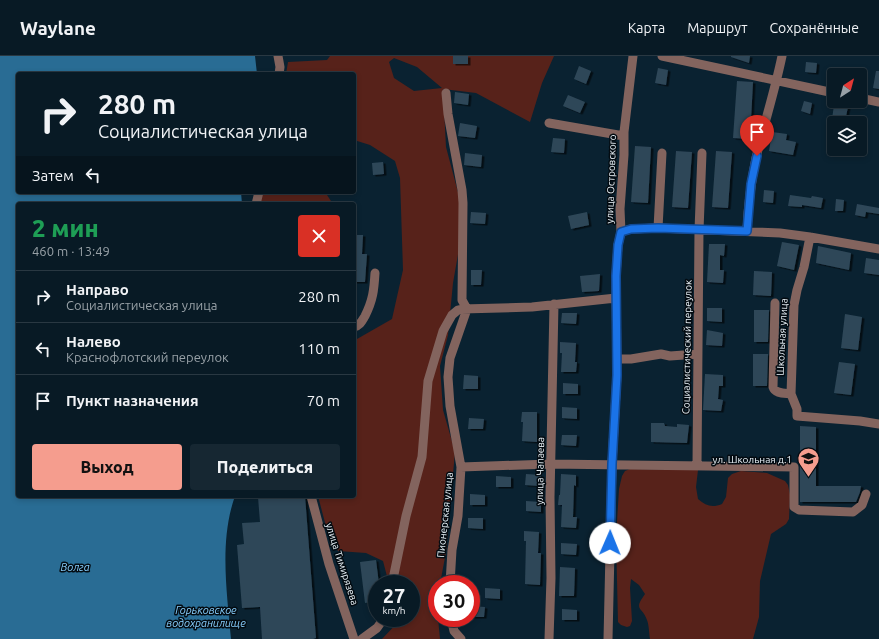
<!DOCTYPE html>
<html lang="ru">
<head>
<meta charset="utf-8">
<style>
  :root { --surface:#081a25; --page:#162732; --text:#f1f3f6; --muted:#98a1a7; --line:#293842; --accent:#f59d8e }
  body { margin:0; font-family:Ubuntu,sans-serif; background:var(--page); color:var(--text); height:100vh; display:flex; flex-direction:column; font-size:15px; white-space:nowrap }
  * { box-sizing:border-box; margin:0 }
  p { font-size:13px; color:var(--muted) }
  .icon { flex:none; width:22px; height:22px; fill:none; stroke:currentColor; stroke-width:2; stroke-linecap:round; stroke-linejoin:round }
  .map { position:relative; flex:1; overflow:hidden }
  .panel { position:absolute; left:16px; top:146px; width:340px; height:296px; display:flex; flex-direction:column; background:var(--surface); border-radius:4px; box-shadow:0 2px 6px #0003,0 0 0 1px var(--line) }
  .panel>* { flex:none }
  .banner { position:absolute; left:16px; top:16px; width:340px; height:122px; border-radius:4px; box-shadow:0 2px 6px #0003,0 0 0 1px var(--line); background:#081a25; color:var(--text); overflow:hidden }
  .needle { width:26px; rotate:36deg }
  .tools { position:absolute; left:827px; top:12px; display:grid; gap:8px }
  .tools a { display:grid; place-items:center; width:40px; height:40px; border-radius:4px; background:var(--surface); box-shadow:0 2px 6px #0003,0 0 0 1px var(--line); font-size:20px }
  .speed { position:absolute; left:368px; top:519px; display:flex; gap:8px; font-size:20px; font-weight:700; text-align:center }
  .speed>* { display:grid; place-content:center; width:52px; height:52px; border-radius:50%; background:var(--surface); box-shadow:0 2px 6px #0003,0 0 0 1px var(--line); line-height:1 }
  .speed small { font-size:10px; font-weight:400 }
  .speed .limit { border:6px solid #d22; background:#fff; color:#111 }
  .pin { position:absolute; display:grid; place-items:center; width:34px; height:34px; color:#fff; margin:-41px -17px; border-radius:50% 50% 50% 0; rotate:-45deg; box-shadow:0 0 4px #0007 }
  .pin .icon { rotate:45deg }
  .me { position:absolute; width:44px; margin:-22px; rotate:1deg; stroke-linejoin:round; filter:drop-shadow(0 0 3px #0008) }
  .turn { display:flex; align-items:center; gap:14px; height:84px; padding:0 16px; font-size:18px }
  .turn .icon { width:52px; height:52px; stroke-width:2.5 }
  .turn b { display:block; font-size:28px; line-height:34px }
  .then { display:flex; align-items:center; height:38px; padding:0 16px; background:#0003; gap:8px; font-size:15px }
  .round { display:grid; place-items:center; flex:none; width:42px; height:42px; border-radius:4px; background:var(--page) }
  .overview { display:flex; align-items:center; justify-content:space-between; height:68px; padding:0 16px }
  h1 { font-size:24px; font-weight:800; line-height:30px; color:#1e9e55 }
  .cta { display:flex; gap:8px; margin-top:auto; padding:8px 16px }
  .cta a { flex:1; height:46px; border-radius:4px; background:var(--accent); color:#111; font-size:16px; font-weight:800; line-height:46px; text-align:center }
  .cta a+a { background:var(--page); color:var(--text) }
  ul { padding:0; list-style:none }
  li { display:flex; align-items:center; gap:12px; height:52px; padding:0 16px; border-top:1px solid var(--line) }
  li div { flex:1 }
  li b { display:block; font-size:15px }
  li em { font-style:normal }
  header { display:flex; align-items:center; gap:24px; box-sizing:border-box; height:56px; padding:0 20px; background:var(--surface); border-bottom:1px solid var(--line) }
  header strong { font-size:19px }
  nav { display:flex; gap:22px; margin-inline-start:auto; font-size:14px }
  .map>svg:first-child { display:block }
</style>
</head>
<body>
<header>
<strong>Waylane</strong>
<nav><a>Карта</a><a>Маршрут</a><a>Сохранённые</a></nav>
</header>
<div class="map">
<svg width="879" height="583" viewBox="0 0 879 583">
  <defs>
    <filter id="shadow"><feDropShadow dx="2.5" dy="1.5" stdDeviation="0" flood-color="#0009"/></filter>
  </defs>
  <rect width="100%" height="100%" fill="#0a2231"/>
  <path fill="#57221a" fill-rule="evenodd" d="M330,0H554L542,27L530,66L476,37L443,33L446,91L459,140L460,187L453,227L448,279L440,310L443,354L455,396L446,496L440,528H437V562H438L440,583H382L399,565V562H411V528H389L383,505L366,497L338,495L328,478L318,440H354V282L357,283L392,263L403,214L400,122L395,105L370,89L354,84V18H286L288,6L327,4ZM394,2L417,11L442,32L414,35L394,22L389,6Z
    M263,136H325L333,148H260Z
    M630,413L698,414L696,431L698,443C706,450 712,452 722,448L726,441L728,422L732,418L741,415L767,417L785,425L788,429L790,439L789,463L786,468L771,478L760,525L759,561L753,583H650C649,577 649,569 647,564C642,550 633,555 645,538L639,529L631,523L630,532L632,565L630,570L627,571L621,569L618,566L616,482L619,433L622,420L625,415Z"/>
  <path fill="#296c94" d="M0,0H255L257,18H18V136H241L242,148H18V440H235C219,485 227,536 231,583H0Z"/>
  <path fill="#2e4758" filter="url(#shadow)" d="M453,0H468V8H453Z
    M731,0H750L749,7L731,1Z
    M806,6L817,7L816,17L805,16Z
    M579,10L591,15L586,28L574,23Z
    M854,11L865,14L864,19H853Z
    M658,12L668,14L666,29L655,27Z
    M876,15H879V33L873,32Z
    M737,25L753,26L750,83L733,82Z
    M455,36L469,38L468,49L454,47Z
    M568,39L585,46L580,57L563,50Z
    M804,45L812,47L810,58L801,55Z
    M834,49L848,51L845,65L832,63Z
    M460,67L477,70L475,82L458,80Z
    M772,76L787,78L786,84L796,86L793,99L769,95Z
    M553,82L565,83L564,97L551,96Z
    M635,90L651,91L648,147L631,146Z
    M676,95L692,96L688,152L672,151Z
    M716,95L732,96L728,152L712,151Z
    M465,97L482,99L481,111L464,109Z
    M383,106L384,118L373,119L372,107Z
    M764,134L774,135L773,147L763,146Z
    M790,139L811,142L812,140L823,142L821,152L802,149V151L788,150Z
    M836,143L844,144L843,155H835Z
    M857,148L879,152V158L866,156L865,161L855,159Z
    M471,156L486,157L485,168L470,167Z
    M587,156L589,169L571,173L568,160Z
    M354,179H363L362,198H367L365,226H354L355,189H354Z
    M782,186L799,189L794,214L777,210Z
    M709,188H725L724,200L720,199V214H724L723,227L707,226Z
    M818,190L851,197L849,214L816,207Z
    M866,202L879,204V219L864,217Z
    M471,214H482L481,229H471Z
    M754,215L772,216L771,240L753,239Z
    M600,218L599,235L582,236L580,220Z
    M707,252H722V266L707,265Z
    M754,254H769L768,286H754Z
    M562,257H577L576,268L561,267Z
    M845,258L862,261L858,294L841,292Z
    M707,274L723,277L722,290L706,289Z
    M560,286L576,287L575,306H577L576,316H561L562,297H560Z
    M753,298H768L767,330H753Z
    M839,306L855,308L851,339L834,337Z
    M705,318L723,319V330H719L718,343L723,344L721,355L703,354Z
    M464,319L478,320V333H463Z
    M563,327L578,328V338H563Z
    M562,351L577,352V363L562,362Z
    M522,356H537V386L522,385L523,366H521Z
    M469,362L484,363L483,373H468Z
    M651,367H664L665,370L677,371V368L689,369L687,387L651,386Z
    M800,370L816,371V430H861L860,436L856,446H800Z
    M562,379H577L576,390L561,389Z
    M526,418L541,419L540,430L525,429Z
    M561,418L576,419V430L574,429L573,461H577L576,472L561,471L562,449H558L559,439H560Z
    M496,420L511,421V431H496Z
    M470,438L485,439V449H470Z
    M276,440H305L316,582L313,583H262L260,551L242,552L237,489L244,488L242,467L260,466L258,441Z
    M526,445L541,446V456L526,455Z
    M468,462H483V473L468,472Z
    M524,475L539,476L538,497H541L540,529L525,528L526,485H524Z
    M561,487L577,488L576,499L561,498Z
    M376,504L379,528H377V545L365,547L360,506Z
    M560,511L575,512L574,540H559Z
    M485,532L500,533V543L485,542Z
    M471,550L485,551L484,561H471Z
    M562,553L577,554V564H562Z"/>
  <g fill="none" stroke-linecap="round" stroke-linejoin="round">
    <path stroke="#83645e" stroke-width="9" d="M278,0L280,11L279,18
      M662,0L834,37
      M446,37L448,58L462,134L463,147L462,244L467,253
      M860,42L879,46
      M549,67L624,80
      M256,148L259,136
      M658,172L662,97
      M747,175C748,150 751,126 756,102C764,68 775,34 782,0
      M621,176L631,173L658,172L780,177L810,181L879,193
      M810,181L804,211L797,234L794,249L791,338L797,353V360L860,365L879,368
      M775,247L773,331C775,338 785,337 791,338
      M354,271C360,270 362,265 365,260C373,244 374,234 375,217
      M617,303H631L661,298L670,300L698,298
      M697,409L699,174L702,97
      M461,411L550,408L794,411V451L799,454L853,456L862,449L866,438
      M311,440L329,508L354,583
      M392,528L406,460L422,401L428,325L443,275L452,259L458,254L462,253L532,251L616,242
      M450,528L452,494L458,460L461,411L450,350L448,321L450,302L467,253
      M451,562L454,575L461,583
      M362,583L377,572L384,562
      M549,583L551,522L550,441L554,248
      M608,583L612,408L617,319L616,220L618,189L621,176L620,153L624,99V76L633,0"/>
  </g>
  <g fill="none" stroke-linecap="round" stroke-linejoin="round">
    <defs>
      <path id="route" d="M610,487L612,408L617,319L616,220L618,189L621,176L631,173L658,172L747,175L751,128L757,100"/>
    </defs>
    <use href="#route" stroke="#114b97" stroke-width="10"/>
    <use href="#route" stroke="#1a73e8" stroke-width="7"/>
  </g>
  <defs>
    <symbol id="school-pin" viewBox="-11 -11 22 30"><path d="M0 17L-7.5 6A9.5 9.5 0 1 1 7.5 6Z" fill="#f59d8e" stroke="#030b11"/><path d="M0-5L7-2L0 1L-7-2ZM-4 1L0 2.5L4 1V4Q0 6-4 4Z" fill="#111"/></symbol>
  </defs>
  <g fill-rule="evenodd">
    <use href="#school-pin" x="796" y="390" width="25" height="34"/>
  </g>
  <g text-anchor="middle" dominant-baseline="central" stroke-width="3" stroke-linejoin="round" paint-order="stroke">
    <g font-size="10" fill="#eef7fd" stroke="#030b11">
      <text transform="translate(611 123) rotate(-88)">улица Островского</text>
      <text transform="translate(782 281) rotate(-87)">Школьная улица</text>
      <text transform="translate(687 291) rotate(-89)">Социалистический переулок</text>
      <text transform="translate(540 415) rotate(-89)">улица Чапаева</text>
      <text transform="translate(445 459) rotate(-84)">Пионерская улица</text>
      <text transform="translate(342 508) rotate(72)">улица Тимирязева</text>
    </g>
    <g font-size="10" fill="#eef7fd" stroke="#030b11" text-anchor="end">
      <text x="792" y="403">ул. Школьная д.1</text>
    </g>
    <g font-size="11" font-style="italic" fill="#87cefd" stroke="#030b11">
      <text x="75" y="511">Волга</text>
      <text x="206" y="554">Горьковское<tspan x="206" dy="13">водохранилище</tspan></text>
    </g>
  </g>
</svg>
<div class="tools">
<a><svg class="needle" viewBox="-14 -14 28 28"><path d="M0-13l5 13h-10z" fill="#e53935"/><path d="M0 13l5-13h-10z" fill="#98a1a7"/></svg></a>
<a><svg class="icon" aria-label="layers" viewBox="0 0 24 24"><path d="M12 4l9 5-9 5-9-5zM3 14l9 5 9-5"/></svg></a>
</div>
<div class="speed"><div>27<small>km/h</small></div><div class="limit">30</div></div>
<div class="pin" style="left:757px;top:100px;background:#d93025"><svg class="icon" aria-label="arrive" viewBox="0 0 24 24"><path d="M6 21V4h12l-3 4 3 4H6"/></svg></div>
<svg class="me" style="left:610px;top:487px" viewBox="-20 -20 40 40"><circle r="19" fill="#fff"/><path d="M0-13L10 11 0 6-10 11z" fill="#1a73e8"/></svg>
<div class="banner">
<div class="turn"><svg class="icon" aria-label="right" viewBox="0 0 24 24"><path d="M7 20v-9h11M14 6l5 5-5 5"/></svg><div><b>280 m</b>Социалистическая улица</div></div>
<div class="then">Затем<svg class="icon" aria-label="left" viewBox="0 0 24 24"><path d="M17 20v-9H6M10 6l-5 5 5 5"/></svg></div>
</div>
<section class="panel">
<div class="overview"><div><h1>2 мин</h1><p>460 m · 13:49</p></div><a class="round" style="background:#d93025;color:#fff"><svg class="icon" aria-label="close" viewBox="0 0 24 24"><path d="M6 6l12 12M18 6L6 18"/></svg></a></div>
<ul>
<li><svg class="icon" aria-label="right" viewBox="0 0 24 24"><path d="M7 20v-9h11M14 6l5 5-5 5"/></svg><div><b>Направо</b><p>Социалистическая улица</p></div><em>280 m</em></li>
<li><svg class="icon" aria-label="left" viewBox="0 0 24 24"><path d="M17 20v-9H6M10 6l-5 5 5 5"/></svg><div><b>Налево</b><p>Краснофлотский переулок</p></div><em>110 m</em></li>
<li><svg class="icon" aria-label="arrive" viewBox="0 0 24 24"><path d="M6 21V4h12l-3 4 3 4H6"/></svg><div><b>Пункт назначения</b></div><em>70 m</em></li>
</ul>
<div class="cta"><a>Выход</a><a>Поделиться</a></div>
</section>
</div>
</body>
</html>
